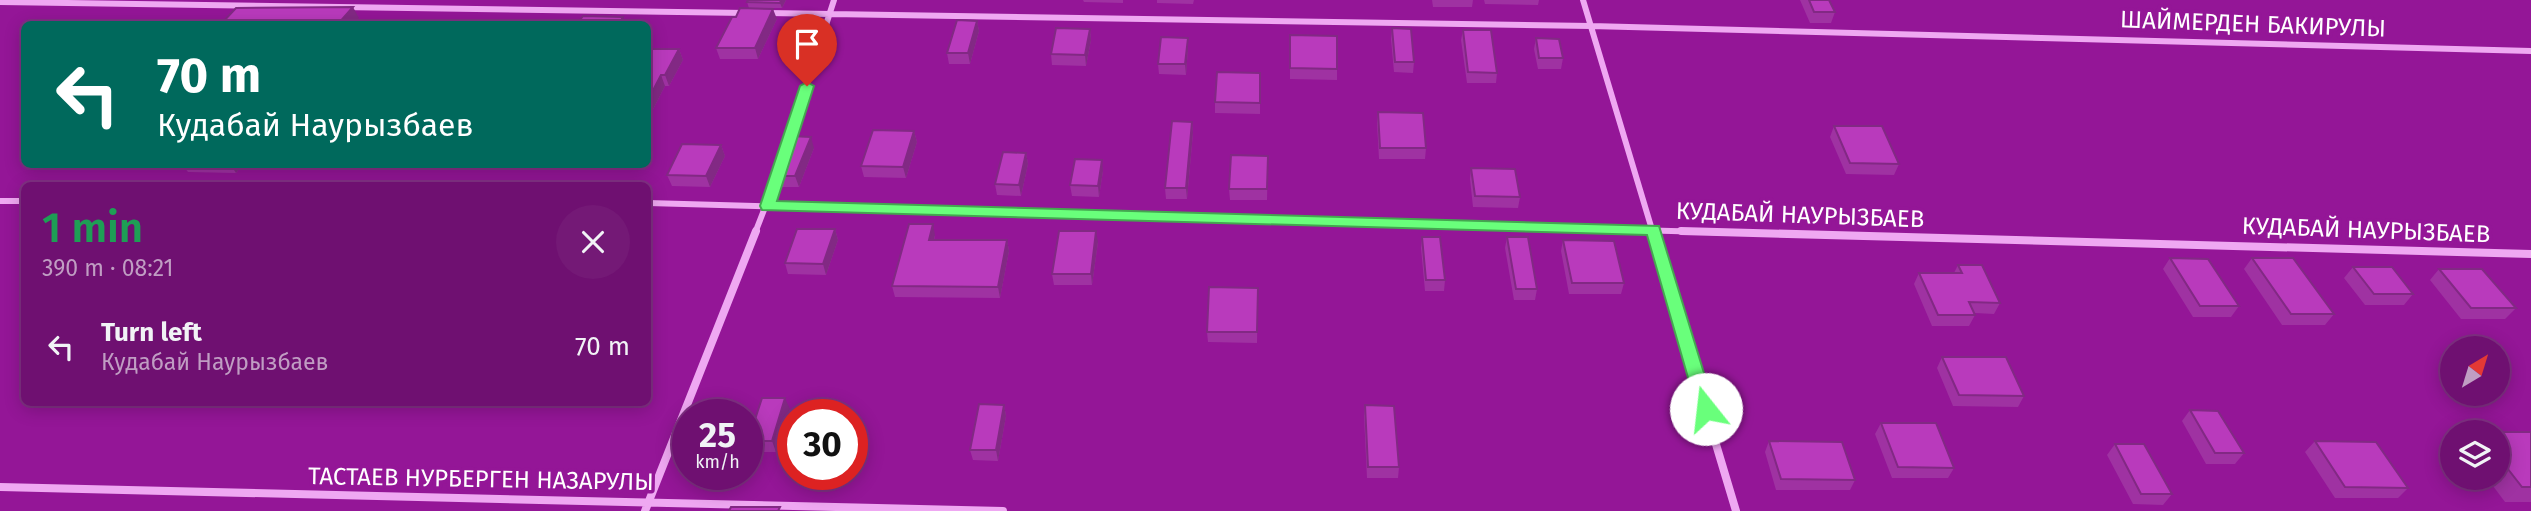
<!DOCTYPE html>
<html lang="en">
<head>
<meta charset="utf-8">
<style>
  :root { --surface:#6f1071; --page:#741976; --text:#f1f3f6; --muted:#c09dc3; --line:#813084 }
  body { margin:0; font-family:"Fira Sans",sans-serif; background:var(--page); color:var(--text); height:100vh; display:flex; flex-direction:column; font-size:26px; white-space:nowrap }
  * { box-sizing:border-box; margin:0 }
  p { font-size:23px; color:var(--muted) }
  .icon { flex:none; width:38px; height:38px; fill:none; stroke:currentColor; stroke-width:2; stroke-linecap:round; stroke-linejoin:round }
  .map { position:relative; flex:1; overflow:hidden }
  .drawer { position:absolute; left:21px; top:182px; width:630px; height:224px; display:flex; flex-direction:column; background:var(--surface); border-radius:10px; box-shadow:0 4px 18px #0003,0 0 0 2px var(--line) }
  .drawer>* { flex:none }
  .top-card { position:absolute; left:21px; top:21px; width:630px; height:147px; border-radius:10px; box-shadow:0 4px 18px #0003,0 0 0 2px var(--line); background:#00695c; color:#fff; overflow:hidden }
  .needle { width:46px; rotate:38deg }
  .controls { position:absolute; left:2440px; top:336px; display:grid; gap:14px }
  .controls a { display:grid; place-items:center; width:70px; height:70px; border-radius:50%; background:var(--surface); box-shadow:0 4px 18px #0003,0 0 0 2px var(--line); font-size:35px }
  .speed { position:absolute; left:672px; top:399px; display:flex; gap:14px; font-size:35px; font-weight:700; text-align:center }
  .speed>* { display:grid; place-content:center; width:91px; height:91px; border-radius:50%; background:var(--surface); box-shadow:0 4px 18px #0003,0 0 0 2px var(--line); line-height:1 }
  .speed small { font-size:18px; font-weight:400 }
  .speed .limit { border:10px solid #d22; background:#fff; color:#111 }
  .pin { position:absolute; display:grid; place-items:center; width:60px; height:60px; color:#fff; margin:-72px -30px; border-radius:50% 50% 50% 0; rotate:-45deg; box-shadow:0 0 7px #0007 }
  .pin .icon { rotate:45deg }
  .me { position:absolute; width:77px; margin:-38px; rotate:344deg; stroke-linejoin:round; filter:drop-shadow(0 0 5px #0008) }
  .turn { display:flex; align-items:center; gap:24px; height:147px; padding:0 21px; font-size:32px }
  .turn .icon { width:91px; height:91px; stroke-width:2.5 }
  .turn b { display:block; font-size:49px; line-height:60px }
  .round { display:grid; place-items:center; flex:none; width:74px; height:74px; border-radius:37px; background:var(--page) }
  .overview { display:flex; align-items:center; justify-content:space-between; height:119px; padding:0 21px }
  h1 { font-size:42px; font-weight:600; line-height:52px; color:#1e9e55 }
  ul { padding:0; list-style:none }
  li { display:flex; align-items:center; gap:21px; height:91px; padding:0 21px }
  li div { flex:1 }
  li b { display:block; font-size:26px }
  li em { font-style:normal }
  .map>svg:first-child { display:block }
</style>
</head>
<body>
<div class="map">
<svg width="2531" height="511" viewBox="0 0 2531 511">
  <rect width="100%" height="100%" fill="#941697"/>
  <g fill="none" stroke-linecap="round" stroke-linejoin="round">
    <path stroke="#efa8f2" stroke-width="6" d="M1583,0L1653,233
      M0,2L746,13
      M768,13L1591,26L2531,51
      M788,143L834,0
      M0,201H24
      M648,203L1745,233
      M755,233L778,174"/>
    <path stroke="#efa8f2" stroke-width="8" d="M1652,231L1736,511
      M1681,231L2531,254
      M0,487L1003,511
      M645,511L756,231"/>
  </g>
  <path fill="#9f32a2" d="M748,0H786L782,8H749L747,2Z
    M1083,0H1123V3L1084,2Z
    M1157,0H1194L1193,4L1157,3Z
    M1432,0H1473L1472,7H1433Z
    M1484,0H1539L1538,5L1485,4Z
    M1800,0H1829L1835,12L1831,23H1810Z
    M777,19L758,59H720L716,48Z
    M977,21L979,31L970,64H949L947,53Z
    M1392,28L1414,62L1413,73L1394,72L1391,39Z
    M1090,29L1091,40L1086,66L1052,65L1051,54Z
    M1463,30L1497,73L1496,83H1467L1461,40Z
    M1290,35L1337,69V80L1290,79Z
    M1188,38V48L1186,75L1159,74L1158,64Z
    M1536,38L1563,58L1561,69H1538L1534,49Z
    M648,49H679L683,60L669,86H665L648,119Z
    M1260,73V114L1215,113V102Z
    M1378,112L1426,148L1425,159H1379L1377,123Z
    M1192,122L1193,133L1187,199H1166L1165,188Z
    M1834,126L1899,164L1894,175L1846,174L1830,137Z
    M914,131L917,142L906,178L864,177L861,166Z
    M721,145L725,156L710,187L672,186L667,175Z
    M814,148L799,187H777L774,176Z
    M1026,153L1028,164L1021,196L997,195L995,184Z
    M1268,156L1267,200H1230L1229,189Z
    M182,164H243L236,173L188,172Z
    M1471,168L1520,197L1518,208L1473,207L1470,179Z
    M1103,171L1099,197L1072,196L1070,185Z
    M835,229L838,240L826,275L788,274L785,263Z
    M935,235L934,240H1007L1009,251L1000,298L895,297L892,286Z
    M1422,237L1445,280L1444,291H1425L1421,248Z
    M1507,237L1537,289L1535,300H1514L1505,248Z
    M1563,240L1624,283L1621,294H1569L1561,251Z
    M1098,242L1092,285H1054L1052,274Z
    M2170,258L2239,306L2231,317H2193L2163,269Z
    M2252,258L2334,314L2325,325H2282L2244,269Z
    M1958,265L2000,303L1994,314L1975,313V315L1969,326H1932L1914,284L1919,273H1954Z
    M2353,267L2413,294L2404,305H2365L2344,278Z
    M2439,269L2516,308L2505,319H2461L2430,280Z
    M1258,288L1257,343L1208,342L1207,332Z
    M1942,357L2024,396L2018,407L1953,406L1937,368Z
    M1004,405L1006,416L998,461L973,460L970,450Z
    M1365,405L1399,467L1398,478H1367L1364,416Z
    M790,409L776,452H753L748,441Z
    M2190,410L2244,453L2235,464H2206L2182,421Z
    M1881,423L1954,468L1948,478H1892L1875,434Z
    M2497,432H2531V502H2505L2487,478H2497Z
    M1769,441L1855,480L1850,490H1776L1765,452Z
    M2315,441L2408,488L2398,498H2335L2305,452Z
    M2115,444L2172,494L2163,505L2133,504L2107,455Z"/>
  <path fill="#822984" d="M781,0H786L782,8L780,3Z
    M353,7L359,18L353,24H338Z
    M773,9L777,19L758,59L755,48Z
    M623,17L627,24H619Z
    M977,21L979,31L970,64L968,53Z
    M1090,29L1091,40L1086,66L1085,55Z
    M1188,38V48L1186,75L1185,64Z
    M679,49L683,60L669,86L665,75Z
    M661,75L665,86L648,119V100Z
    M1192,122L1193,133L1187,199L1186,188Z
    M914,131L917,142L906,178L903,167Z
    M811,137L814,148L799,187L795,176Z
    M721,145L725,156L710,187L706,176Z
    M1026,153L1028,164L1021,196L1019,185Z
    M1102,160L1103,171L1099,197L1098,186Z
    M230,164H243L236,173Z
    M933,224L935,235L931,251L929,240Z
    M835,229L838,240L826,275L823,264Z
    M1096,231L1098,242L1092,285L1091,274Z
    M1007,240L1009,251L1000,298L998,287Z
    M785,398L790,409L776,452L772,441Z
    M1004,405L1006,416L998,461L996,450Z"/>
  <path fill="#b93abc" stroke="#822984" stroke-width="2" d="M748,0H781L780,3L747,2Z
    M1809,0H1829L1835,12H1814Z
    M353,7L338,24H221L236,8Z
    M740,8L773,9L755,48H716L732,17H736Z
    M583,16L623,17L619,24H577Z
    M957,20L977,21L968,53H947Z
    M1056,28L1090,29L1085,55L1051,54Z
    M1392,28L1411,29L1414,62H1395Z
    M1463,30H1491L1497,73L1468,72Z
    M1290,35L1337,36V69L1290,68Z
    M1161,37L1188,38L1185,64H1158Z
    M1536,38L1559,39L1563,58H1539Z
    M648,49H679L665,75H661L648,100Z
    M1217,72L1260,73V103L1215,102Z
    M1378,112L1423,113L1426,148H1380Z
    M1172,121L1192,122L1186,188H1165Z
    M1834,126H1882L1899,164L1850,163Z
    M873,130L914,131L903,167L861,166Z
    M790,136L811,137L795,176H774Z
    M682,144L721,145L706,176L667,175Z
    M1003,152L1026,153L1019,185L995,184Z
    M1231,155L1268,156L1267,189H1229Z
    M1075,159L1102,160L1098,186L1070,185Z
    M1471,168L1515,169L1520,197L1475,196Z
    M909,224H933L929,240H1007L998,287L892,286Z
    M797,229H835L823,264L785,263Z
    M1059,231H1096L1091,274H1052Z
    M1422,237H1440L1445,280H1426Z
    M1507,237H1528L1537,289H1516Z
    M1563,240L1614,241L1624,283H1572Z
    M2170,258L2208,259L2239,306H2200Z
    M2252,258H2293L2334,314H2291Z
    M1958,265H1982L2000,303L1969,302L1975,315H1938L1919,273H1962Z
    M2353,267H2392L2413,294H2374Z
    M2439,269H2482L2516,308H2471Z
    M1209,287L1258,288L1257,332H1207Z
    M1942,357H2006L2024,396L1959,395Z
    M762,398H785L772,441H748Z
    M979,404L1004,405L996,450H970Z
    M1365,405L1394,406L1399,467H1368Z
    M2190,410L2218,411L2244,453H2215Z
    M1881,423H1936L1954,468L1898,467Z
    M2479,432H2531V487H2522L2497,455V432Z
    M1769,441L1842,442L1855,480L1781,479Z
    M2315,441L2376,442L2408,488L2345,487Z
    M2115,444H2144L2172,494H2141Z
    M731,507H780L778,511H729Z"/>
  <path fill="#69ff7b" stroke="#44a650" stroke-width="2" d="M807,82L814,86L777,201L1659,226L1715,409L1712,414H1700L1697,409L1647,235L762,210L760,206L800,86Z"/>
  <g text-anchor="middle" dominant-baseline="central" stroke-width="7" stroke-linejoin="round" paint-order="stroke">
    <g font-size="24" fill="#fff" stroke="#941697">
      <text transform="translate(2253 24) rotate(2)">ШАЙМЕРДЕН БАКИРУЛЫ</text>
      <text transform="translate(1800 215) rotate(2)">КУДАБАЙ НАУРЫЗБАЕВ</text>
      <text transform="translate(2366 230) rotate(2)">КУДАБАЙ НАУРЫЗБАЕВ</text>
      <text transform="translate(481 479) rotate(1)">ТАСТАЕВ НУРБЕРГЕН НАЗАРУЛЫ</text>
    </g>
  </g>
</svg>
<div class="controls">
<a><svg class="needle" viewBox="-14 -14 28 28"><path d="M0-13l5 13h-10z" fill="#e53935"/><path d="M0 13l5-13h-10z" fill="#c09dc3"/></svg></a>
<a><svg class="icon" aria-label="layers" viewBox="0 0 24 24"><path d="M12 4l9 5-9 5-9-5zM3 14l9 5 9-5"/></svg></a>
</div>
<div class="speed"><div>25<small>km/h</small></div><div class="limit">30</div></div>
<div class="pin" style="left:807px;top:86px;background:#d93025"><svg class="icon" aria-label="arrive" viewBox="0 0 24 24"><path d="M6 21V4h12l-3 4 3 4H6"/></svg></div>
<svg class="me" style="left:1706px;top:409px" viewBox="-20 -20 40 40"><circle r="19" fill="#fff"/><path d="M0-13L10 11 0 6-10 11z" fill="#69ff7b"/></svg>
<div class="top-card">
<div class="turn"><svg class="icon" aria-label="left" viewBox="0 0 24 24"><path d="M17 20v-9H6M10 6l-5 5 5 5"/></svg><div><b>70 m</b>Кудабай Наурызбаев</div></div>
</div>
<section class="drawer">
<div class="overview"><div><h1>1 min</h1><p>390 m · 08:21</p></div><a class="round"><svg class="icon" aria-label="close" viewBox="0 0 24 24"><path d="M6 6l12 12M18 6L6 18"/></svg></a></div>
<ul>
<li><svg class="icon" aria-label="left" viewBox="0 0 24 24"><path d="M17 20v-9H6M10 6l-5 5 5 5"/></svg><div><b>Turn left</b><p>Кудабай Наурызбаев</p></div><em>70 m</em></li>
</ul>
</section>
</div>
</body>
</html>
